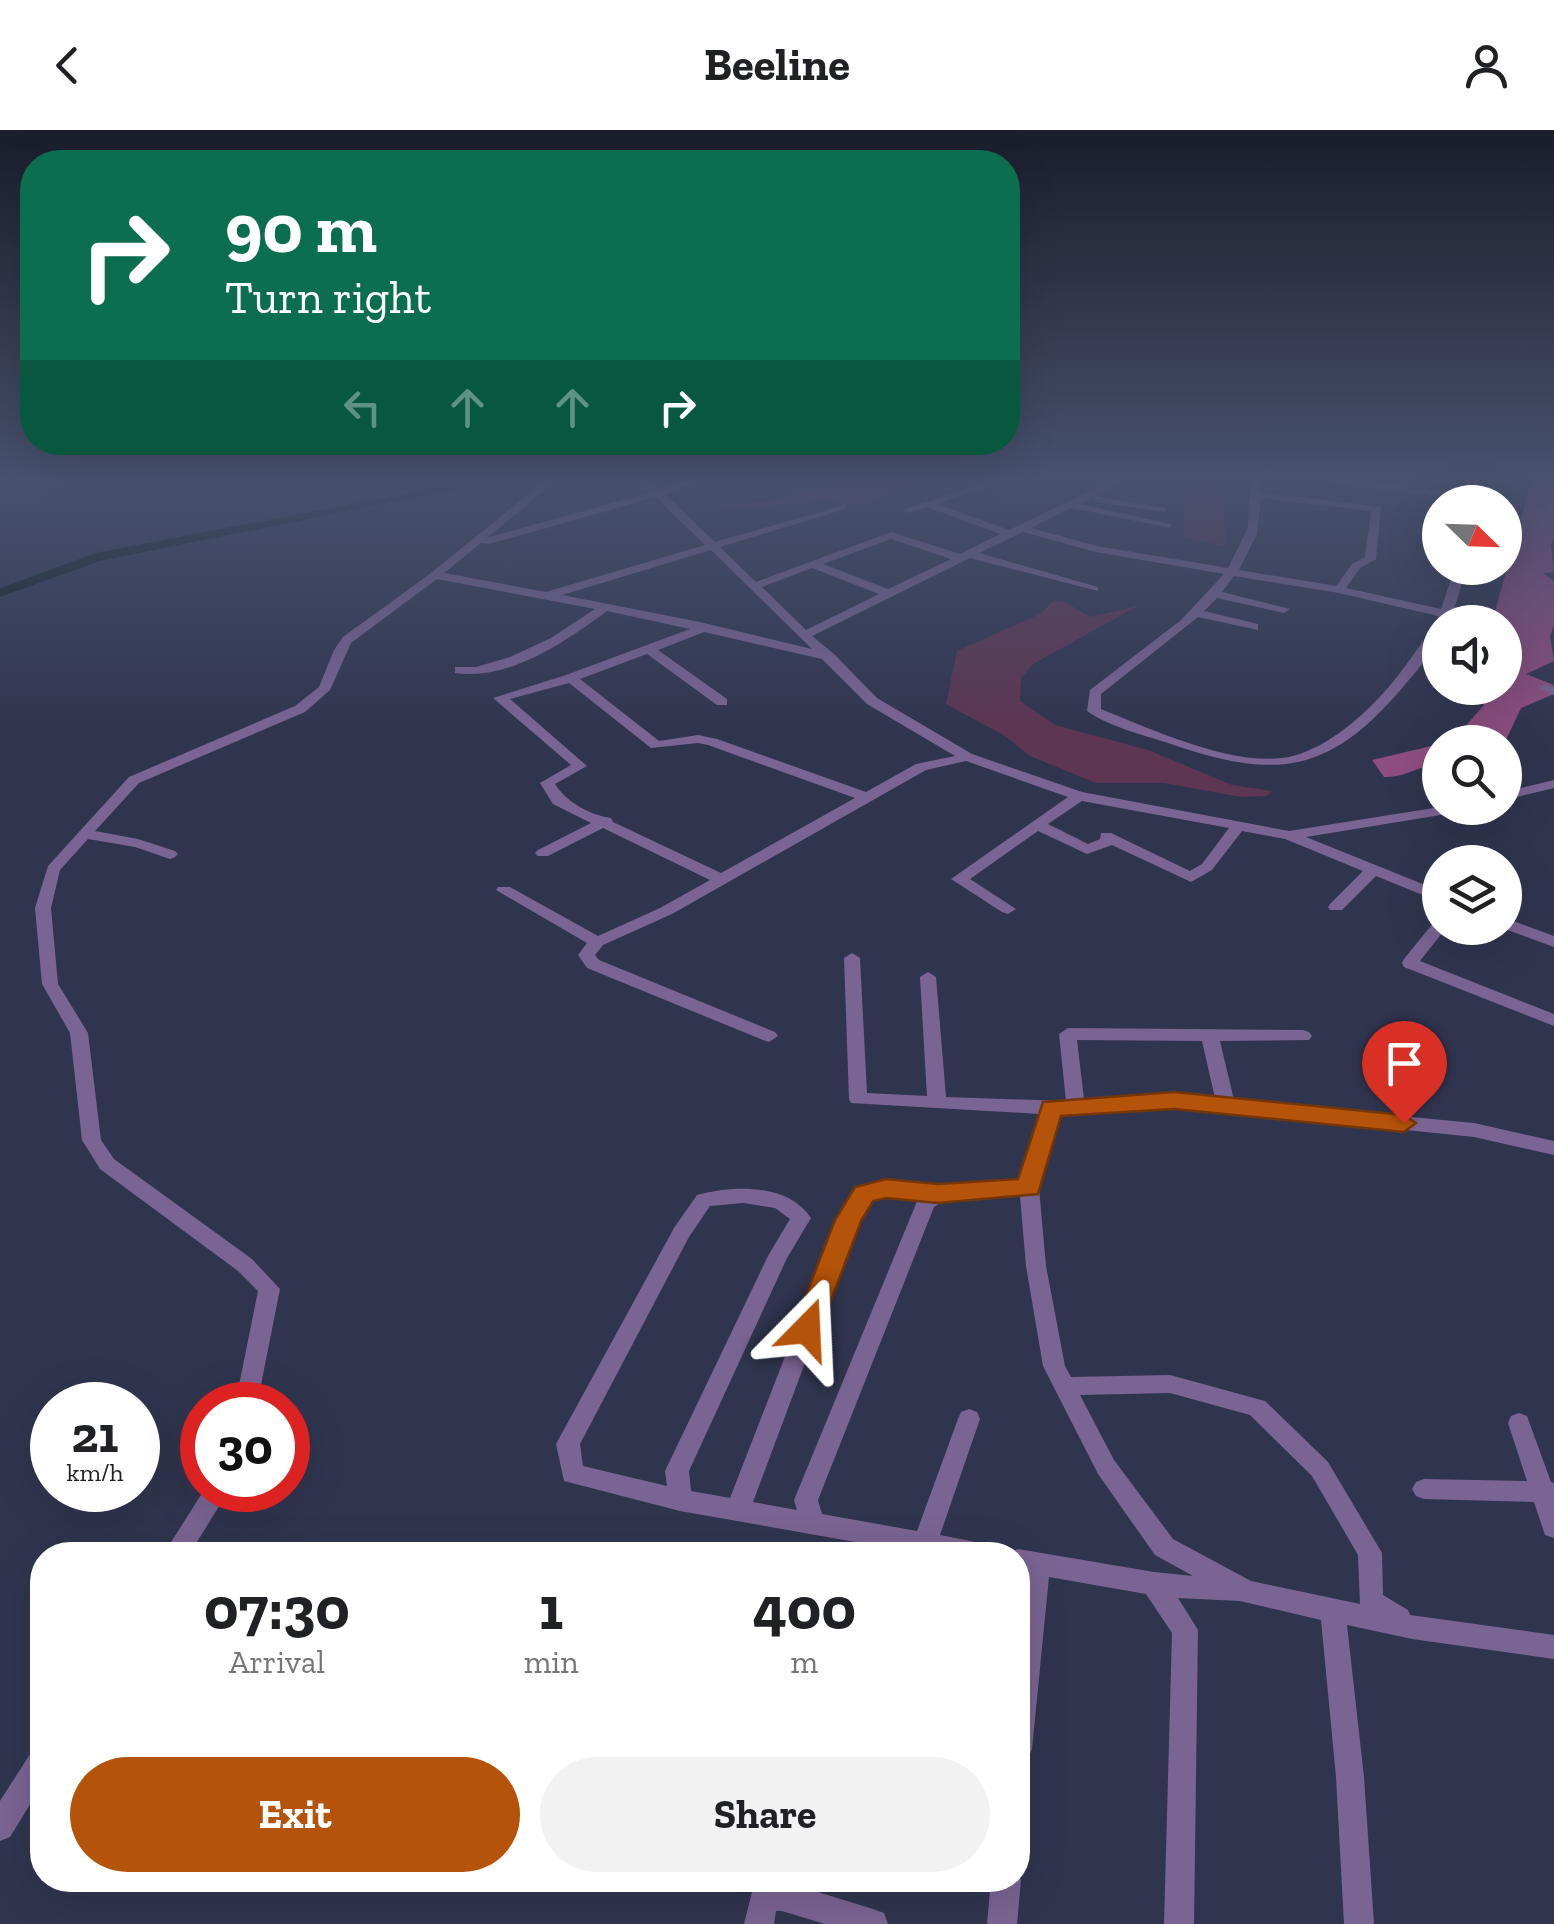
<!DOCTYPE html>
<html lang="en">
<head>
<meta charset="utf-8">
<style>
  :root { --surface:#fff; --page:#f2f2f2; --text:#202124; --muted:#757577; --accent:#b45309 }
  body { margin:0; font-family:"Zilla Slab",serif; background:var(--page); color:var(--text); height:100vh; display:flex; flex-direction:column; font-size:38px; white-space:nowrap }
  * { box-sizing:border-box; margin:0 }
  p { font-size:32px; color:var(--muted) }
  .icon { flex:none; width:55px; height:55px; fill:none; stroke:currentColor; stroke-width:2; stroke-linecap:round; stroke-linejoin:round }
  .map { position:relative; flex:1; overflow:hidden }
  .panel { position:absolute; left:30px; top:1412px; width:1000px; height:350px; display:flex; flex-direction:column; background:var(--surface); border-radius:40px; box-shadow:0 10px 40px #0002 }
  .panel>* { flex:none }
  .top-card { position:absolute; left:20px; top:20px; width:1000px; height:305px; border-radius:40px; box-shadow:0 10px 40px #0002; background:#0b6e4f; color:#fff; overflow:hidden }
  .needle { width:65px; rotate:113deg }
  .controls { position:absolute; left:1422px; top:355px; display:grid; gap:20px }
  .controls a { display:grid; place-items:center; width:100px; height:100px; border-radius:50%; background:var(--surface); box-shadow:0 10px 40px #0002; font-size:50px }
  .speed { position:absolute; left:30px; top:1252px; display:flex; gap:20px; font-size:50px; font-weight:700; text-align:center }
  .speed>* { display:grid; place-content:center; width:130px; height:130px; border-radius:50%; background:var(--surface); box-shadow:0 10px 40px #0002; line-height:1 }
  .speed small { font-size:25px; font-weight:400 }
  .speed .limit { border:15px solid #d22; background:#fff; color:#111 }
  .pin { position:absolute; display:grid; place-items:center; width:85px; height:85px; color:#fff; margin:-102px -42px; border-radius:50% 50% 50% 0; rotate:-45deg; box-shadow:0 0 10px #0007 }
  .pin .icon { rotate:45deg }
  .me { position:absolute; width:110px; margin:-55px; rotate:21deg; stroke-linejoin:round; filter:drop-shadow(0 0 8px #0008) }
  .turn { display:flex; align-items:center; gap:35px; height:210px; padding:0 40px; font-size:45px }
  .turn .icon { width:130px; height:130px; stroke-width:2.5 }
  .turn b { display:block; font-size:70px; line-height:85px }
  .lanes { display:flex; align-items:center; height:95px; padding:0 40px; background:#0003; justify-content:center; gap:50px; direction:ltr }
  .lanes .off { opacity:.35 }
  .eta { display:flex; justify-content:space-evenly; align-items:center; height:170px; text-align:center }
  .eta b { font-size:60px; font-weight:800; line-height:70px }
  .primary-button { display:flex; gap:20px; margin-top:auto; padding:20px 40px }
  .primary-button a { flex:1; height:115px; border-radius:60px; background:var(--accent); color:#fff; font-size:40px; font-weight:800; line-height:115px; text-align:center }
  .primary-button a+a { background:var(--page); color:var(--text) }
  header { display:flex; justify-content:space-between; align-items:center; height:130px; padding:0 40px; background:var(--surface); font-size:45px; font-weight:800 }
  .map>svg:first-child { display:block }
</style>
</head>
<body>
<header><svg class="icon" aria-label="back" viewBox="0 0 24 24"><path d="M15 5l-7 7 7 7"/></svg>Beeline<svg class="icon" aria-label="person" viewBox="0 0 24 24"><circle cx="12" cy="8" r="4"/><path d="M4 21q1-7 8-7t8 7"/></svg></header>
<div class="map">
<svg width="1554" height="1794" viewBox="0 0 1554 1794">
  <rect width="100%" height="100%" fill="#30354f"/>
  <path fill="#5c3653" d="M842,350H926L864,374L823,370L721,380L717,376L773,370Z
    M1186,350H1220L1226,412L1222,416L1183,407Z
    M1053,471L1065,472L1090,487L1138,476L1033,534L1021,548L1020,571L1055,595L1148,620L1232,655L1272,661L1267,666L1241,667L1164,653H1096L1030,626L1005,606L946,574L957,521L1040,484Z"/>
  <path fill="#8e4d80" d="M1532,350H1554V409L1551,414L1554,442L1543,443L1554,451V495L1550,506L1554,531L1526,544L1554,555V564L1521,578L1505,612H1442L1463,599L1484,575L1475,558H1505V492H1492Z
    M1440,614V632C1420,636 1404,648 1384,647L1372,630Z"/>
  <g fill="none" stroke-linecap="round" stroke-linejoin="round">
    <path fill="#0d1d20" fill-rule="evenodd" d="M477,350H502L100,431L0,467V458L96,423Z"/>
    <path fill="#7a6493" fill-rule="evenodd" d="M546,350H557L487,408L651,362L640,350H651L660,359L693,350H708L665,364L715,412L845,375V379L720,417L756,452L891,402L960,424L1000,404L927,377L908,383L903,380L990,350H1005L937,374L1009,400L1112,350H1125L1095,366L1161,377L1165,378V382L1096,372L1092,368L1079,374L1171,394V398L1071,378L1031,398L1097,416L1228,438L1248,398L1250,350H1260V362L1381,377L1376,429L1360,438L1346,458L1441,479L1455,438H1466L1453,484L1448,492H1440C1440,517 1418,539 1403,557C1326,648 1272,649 1165,612C1140,604 1108,596 1087,581L1090,560L1181,490L1224,444L1096,422L1023,402L979,423L1098,457V461L970,428L812,506L834,524L877,568L972,624L1082,662L1289,701L1440,677L1466,678L1459,682L1306,707L1440,761V772L1376,746L1342,780H1330L1328,777L1330,774L1363,741L1285,709L1242,701L1212,740L1191,752L1112,715L1087,724L1038,701L970,749L1016,779L1008,784L1002,782L951,749L1068,667L966,631L926,640L672,784L603,815L595,825L599,830L775,902L778,906L769,912L763,910L587,838L578,825L587,813L496,760L498,757H510L598,806L660,778L710,750L603,698L548,726H538L535,723L538,720L591,693L553,674L540,653L571,635L493,568L566,545L690,499L607,481C565,512 509,551 455,543V537H476L510,527L551,508L595,479L437,449L351,513L330,560L305,582L139,653L95,701L138,709L175,721L178,724L175,727L170,729L135,717L88,709L60,740L51,778L58,854L88,903L101,1010L114,1029L252,1129L280,1159L257,1275H235L258,1161L238,1141L100,1039L82,1010L70,903L42,854L35,778L48,736L129,647L295,576L319,557L334,520L343,507L431,443ZM656,367L705,415L546,462L444,443L481,413L489,414ZM1261,368L1371,381L1365,427L1352,434L1336,456L1239,440L1257,404ZM891,409L951,429L888,459L823,434ZM711,420L812,519L700,492L562,465ZM812,438L879,464L806,500L762,457ZM1234,446L1339,463L1438,486L1437,493C1419,515 1405,539 1386,560C1361,588 1329,616 1293,626C1238,640 1151,599 1101,579V564L1198,487L1258,500V494L1204,481L1217,468L1284,483L1290,479L1222,462ZM704,502L822,529L867,574L955,626L916,634L866,662L717,609L698,605L659,611L580,549L647,524L717,575H727V569L658,520ZM569,553L651,618L698,613L708,615L855,668L721,743L613,692L611,688C590,685 566,672 555,654L587,636L510,569ZM1082,671L1229,698L1202,734L1190,741L1111,703H1101L1100,709L1088,714L1048,694Z
      M1330,350H1357L1487,367L1492,370L1482,372L1335,353Z
      M1545,554L1554,557V565L1539,558Z
      M1554,650V658L1505,670V662Z
      M1505,788L1554,806V817L1502,798H1505Z
      M1440,790V798H1446L1420,831L1554,884V896L1404,837L1402,833L1404,829L1434,792Z
      M852,823L860,828L867,963L927,966L920,847L928,842L936,847L946,967L1066,971L1059,904L1068,898L1303,900L1309,902L1312,906L1309,910L1220,911L1234,970L1474,993L1554,1011V1025L1474,1007L1174,976L1059,984L1039,1058L1046,1136L1065,1236L1071,1247L1170,1245L1265,1271L1328,1332L1382,1423L1383,1465L1408,1480L1410,1485L1554,1505V1529L1412,1509L1347,1495L1364,1647L1374,1794H1344L1336,1647L1321,1490L1240,1471L1178,1468L1198,1500L1194,1794H1164L1172,1503L1146,1464L1049,1447L1032,1619L1028,1629L1018,1632V1504L1025,1442L1018,1441V1425H1008L1009,1422L1018,1419L1154,1442L1193,1446L1155,1425L1098,1344L1043,1236L1026,1136L1020,1066L943,1071L934,1077L818,1370L822,1384L917,1401L958,1289L961,1282L969,1279L977,1282L980,1289L940,1405L1001,1417L1004,1425H929L680,1381L564,1351L556,1314L674,1098L697,1065C733,1055 788,1053 811,1088L787,1128L689,1341L691,1361L730,1368L838,1090L857,1059L885,1051L938,1057L1021,1051L1040,984L851,973L849,969L844,828ZM1077,910L1202,911L1215,968L1174,964L1084,969ZM885,1065L918,1069L794,1370L797,1380L753,1372L858,1091L871,1069ZM743,1073L775,1078L790,1089L768,1126L665,1341L667,1356L583,1336L580,1314L689,1107L710,1076ZM1170,1263L1250,1285L1312,1346L1358,1425L1360,1474L1251,1451L1173,1409L1114,1330L1080,1265Z
      M1519,1283L1527,1286L1551,1352L1554,1353V1408L1545,1405L1534,1372L1424,1369L1416,1366L1412,1359L1416,1352L1424,1349L1527,1351L1508,1293L1511,1286Z
      M204,1360H229L189,1425H163Z
      M42,1617V1655L10,1707L0,1711V1671L32,1621Z
      M1018,1743L1021,1750L1017,1794H987L991,1750H1018Z
      M782,1751L873,1779L884,1783L888,1794H825L782,1781H776L774,1794H744L753,1758Z"/>
  </g>
  <linearGradient id="sky" x2="0" y2="1"><stop stop-color="#1a1d2b"/><stop offset="0.58" stop-color="#48516e"/><stop offset="1" stop-color="#48516e" stop-opacity="0"/></linearGradient>
  <rect width="1554" height="601" fill="url(#sky)"/>
  <path fill="#b45309" stroke="#753606" stroke-width="2.5" d="M1174,962L1404,985L1416,993L1404,1002L1174,979L1061,986L1038,1064L938,1073L886,1068L873,1071L861,1091L817,1207L807,1210L797,1207L793,1199L835,1090L855,1057L886,1049L938,1054L1018,1049L1043,972Z"/>
</svg>
<div class="controls">
<a><svg class="needle" viewBox="-14 -14 28 28"><path d="M0-13l5 13h-10z" fill="#e53935"/><path d="M0 13l5-13h-10z" fill="#757577"/></svg></a>
<a><svg class="icon" aria-label="sound" viewBox="0 0 24 24"><path d="M4 9h4l5-4v14l-5-4H4zM17 9q2 3 0 6"/></svg></a>
<a><svg class="icon" aria-label="search" viewBox="0 0 24 24"><circle cx="10" cy="10" r="6"/><path d="M15 15l6 6"/></svg></a>
<a><svg class="icon" aria-label="layers" viewBox="0 0 24 24"><path d="M12 4l9 5-9 5-9-5zM3 14l9 5 9-5"/></svg></a>
</div>
<div class="speed"><div>21<small>km/h</small></div><div class="limit">30</div></div>
<div class="pin" style="left:1404px;top:993px;background:#d93025"><svg class="icon" aria-label="arrive" viewBox="0 0 24 24"><path d="M6 21V4h12l-3 4 3 4H6"/></svg></div>
<svg class="me" style="left:807px;top:1199px" viewBox="-20 -20 40 40"><path d="M0-17L14 15 0 8-14 15z" fill="#b45309" stroke="#fff" stroke-width="4"/></svg>
<div class="top-card">
<div class="turn"><svg class="icon" aria-label="right" viewBox="0 0 24 24"><path d="M7 20v-9h11M14 6l5 5-5 5"/></svg><div><b>90 m</b>Turn right</div></div>
<div class="lanes"><svg class="icon off" aria-label="left" viewBox="0 0 24 24"><path d="M17 20v-9H6M10 6l-5 5 5 5"/></svg><svg class="icon off" aria-label="ahead" viewBox="0 0 24 24"><path d="M12 20V5M6 11l6-6 6 6"/></svg><svg class="icon off" aria-label="ahead" viewBox="0 0 24 24"><path d="M12 20V5M6 11l6-6 6 6"/></svg><svg class="icon" aria-label="right" viewBox="0 0 24 24"><path d="M7 20v-9h11M14 6l5 5-5 5"/></svg></div>
</div>
<section class="panel">
<div class="eta">
<div><b>07:30</b><p>Arrival</p></div>
<div><b>1</b><p>min</p></div>
<div><b>400</b><p>m</p></div>
</div>
<div class="primary-button"><a>Exit</a><a>Share</a></div>
</section>
</div>
</body>
</html>
